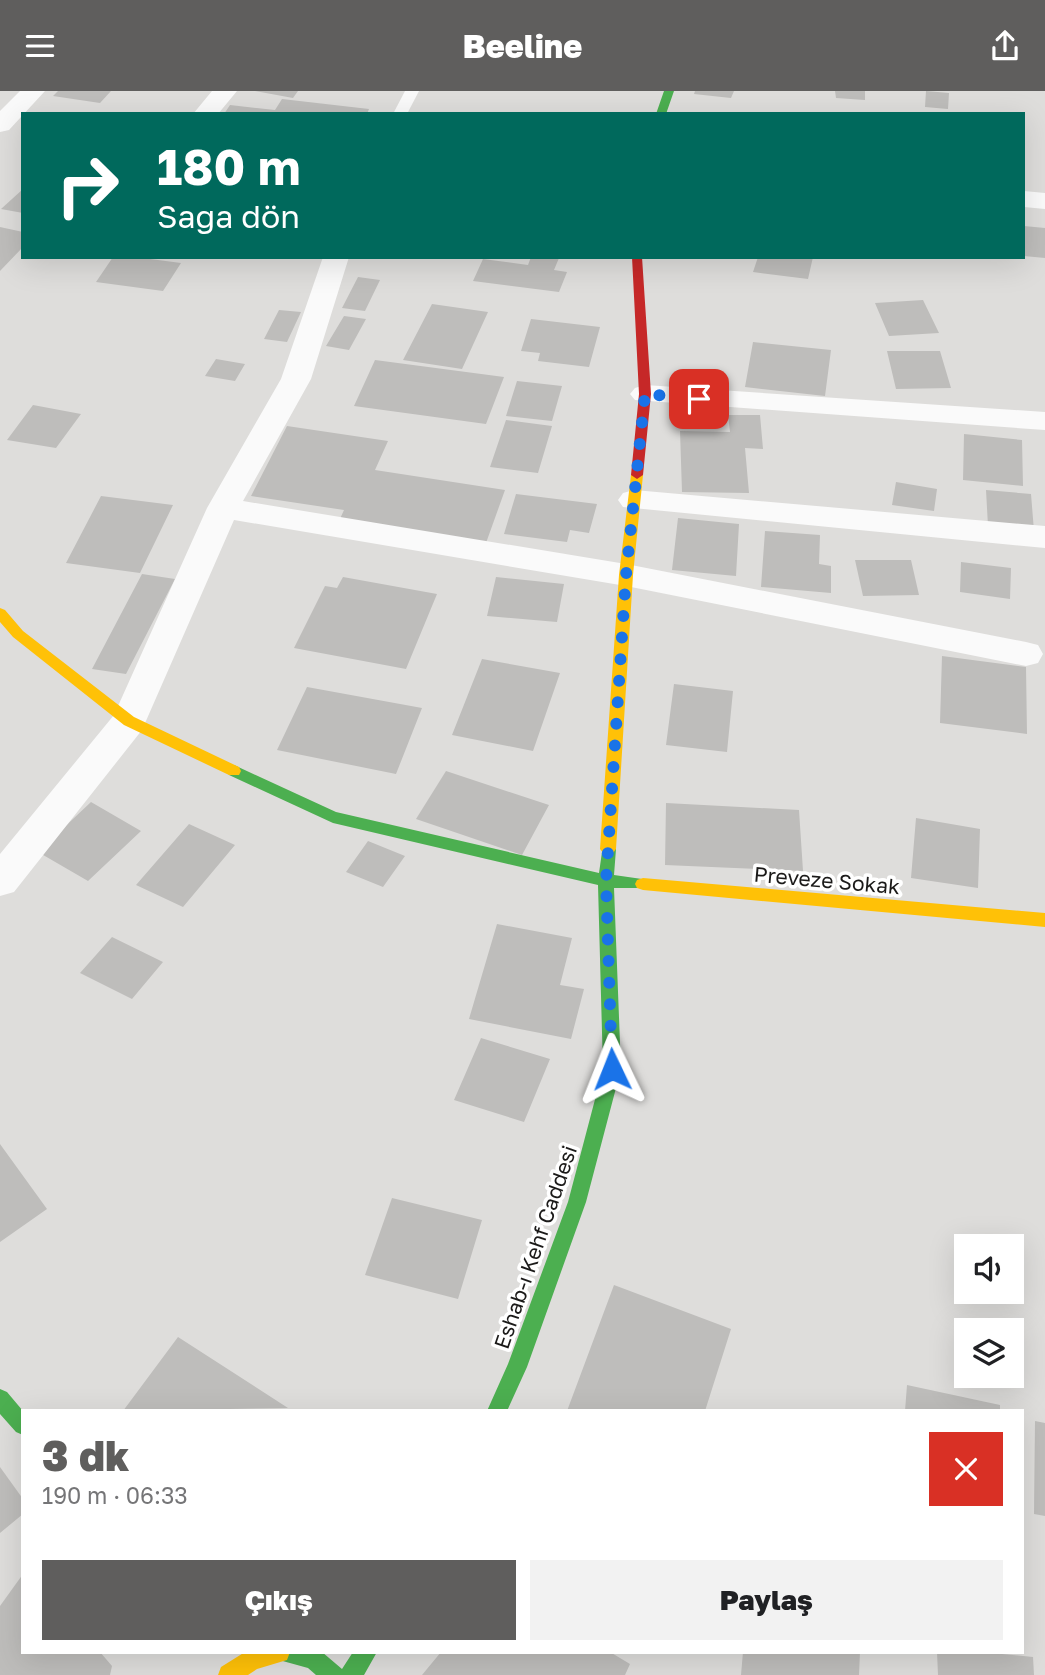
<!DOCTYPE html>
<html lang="tr">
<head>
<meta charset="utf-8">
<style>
  :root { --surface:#fff; --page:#f2f2f2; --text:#202124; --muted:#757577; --accent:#5f5e5d }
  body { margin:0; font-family:"Golos Text",sans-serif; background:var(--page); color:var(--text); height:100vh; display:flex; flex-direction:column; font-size:26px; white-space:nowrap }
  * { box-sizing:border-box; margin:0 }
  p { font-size:23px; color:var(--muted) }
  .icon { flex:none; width:38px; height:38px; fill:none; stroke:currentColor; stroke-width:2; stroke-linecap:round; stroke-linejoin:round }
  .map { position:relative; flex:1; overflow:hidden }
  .details { position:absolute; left:21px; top:1318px; width:1003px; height:245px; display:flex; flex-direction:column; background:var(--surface); border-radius:0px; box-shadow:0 7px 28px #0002 }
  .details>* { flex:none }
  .top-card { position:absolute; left:21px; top:21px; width:1004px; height:147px; border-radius:0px; box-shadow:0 7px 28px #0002; background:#00695c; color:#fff; overflow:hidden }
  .controls { position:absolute; left:954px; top:1143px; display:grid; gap:14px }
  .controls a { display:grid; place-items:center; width:70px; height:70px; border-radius:0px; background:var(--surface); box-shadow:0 7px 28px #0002; font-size:35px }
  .pin { position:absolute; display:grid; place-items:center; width:60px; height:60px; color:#fff; margin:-30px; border-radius:14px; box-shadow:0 4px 10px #0006 }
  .me { position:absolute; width:77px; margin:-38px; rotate:358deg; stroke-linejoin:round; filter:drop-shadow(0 0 5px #0008) }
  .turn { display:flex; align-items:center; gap:24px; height:147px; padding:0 21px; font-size:32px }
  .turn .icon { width:91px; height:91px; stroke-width:2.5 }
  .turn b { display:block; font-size:49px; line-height:60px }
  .round { display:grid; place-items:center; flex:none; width:74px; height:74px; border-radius:0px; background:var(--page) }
  .summary { display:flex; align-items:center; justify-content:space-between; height:119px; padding:0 21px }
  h1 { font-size:42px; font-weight:800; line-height:52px; color:var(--accent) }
  .cta { display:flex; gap:14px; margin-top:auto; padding:14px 21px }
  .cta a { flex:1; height:80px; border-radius:0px; background:var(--accent); color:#fff; font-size:28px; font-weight:800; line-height:80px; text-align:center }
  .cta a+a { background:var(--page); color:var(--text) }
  header { display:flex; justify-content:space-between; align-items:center; height:91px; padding:0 21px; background:var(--accent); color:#fff; font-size:32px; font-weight:800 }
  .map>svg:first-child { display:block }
</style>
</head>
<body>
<header><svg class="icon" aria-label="menu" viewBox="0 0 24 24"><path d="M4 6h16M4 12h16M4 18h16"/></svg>Beeline<svg class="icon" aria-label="share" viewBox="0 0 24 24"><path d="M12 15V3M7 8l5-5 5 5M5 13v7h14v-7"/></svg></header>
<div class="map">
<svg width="1045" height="1584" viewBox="0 0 1045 1584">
  <rect width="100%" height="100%" fill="#dedddb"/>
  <path fill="#bebdbb" d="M58,0H111L100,12L53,5Z
    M255,0H298L293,7Z
    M695,0H734L731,7L694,3Z
    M835,0H865V9L836,7Z
    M926,0L949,2L948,18L925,16Z
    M282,8L369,18L367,23H224L230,14L275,19Z
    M23,98V122L1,118Z
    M1024,135L1045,137V167L1024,165Z
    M0,136L23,141V156L0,180Z
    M113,166H135L181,172L163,200L96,191Z
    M531,166L559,167L554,179L567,181L559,201L473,190L483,168L528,174Z
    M758,166H813L808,188L753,181Z
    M358,186L380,189L365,220L342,217Z
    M923,209L939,242L889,245L875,212Z
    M432,213L488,221L462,278L403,269Z
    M279,219L301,221L287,251L264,248Z
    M344,225L366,228L349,259L326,255Z
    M531,228L600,236L589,276L538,270L540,262L521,260Z
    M753,251L831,259L825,305L745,296Z
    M887,260H940L951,297L896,298Z
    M216,268L245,273L235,290L205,285Z
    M375,269L504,286L486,333L354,315Z
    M517,290L562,295L552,330L506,325Z
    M33,314L81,323L56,357L7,349Z
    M728,324H760L763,358L745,357L749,402L682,401L680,340L730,341Z
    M506,329L552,335L538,382L490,376Z
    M287,335L388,350L375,379L505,399L486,452L339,430L344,419L251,405Z
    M964,343L1022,349L1023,395L963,389Z
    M896,391L937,398L934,420L892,414Z
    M986,399L1031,403L1034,440L988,435Z
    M516,403L597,413L589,442L570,439L567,451L504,443Z
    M101,405L173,414L140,482L66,472Z
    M678,427L739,433L736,485L672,479Z
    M765,440L820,444L819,473L831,475V502L761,496Z
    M855,469H911L919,504L863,505Z
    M961,471L1011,477L1010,508L960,501Z
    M142,483L175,488L126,583L92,578Z
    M343,486L437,503L406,578L294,557L325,495L337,497Z
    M496,486L564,493L557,531L487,525Z
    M942,565L1026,576L1027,643L940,632Z
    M482,568L560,582L533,660L452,644Z
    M674,593L733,600L727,661L666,654Z
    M307,596L422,617L396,683L277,659Z
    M446,680L549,714L522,764L416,728Z
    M91,711L141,740L88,790L38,761Z
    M666,712L799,719L803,780L665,774Z
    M916,727L980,738L978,797L911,787Z
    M189,733L235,754L183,816L136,794Z
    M368,750L405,765L383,796L346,781Z
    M497,833L572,847L560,894L584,898L571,948L469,928Z
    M112,846L163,871L132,908L80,882Z
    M481,947L550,968L524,1031L454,1009Z
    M0,1053L47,1118L0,1151Z
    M392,1107L482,1129L458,1208L365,1184Z
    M614,1194L731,1238L705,1320H567Z
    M178,1246L288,1317L123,1320Z
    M907,1294L1000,1314V1320H905Z
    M1035,1330L1045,1332V1425L1034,1423Z
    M0,1376L23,1408V1423L0,1442Z
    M23,1483V1561H100L112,1575L110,1584H0V1515Z
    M441,1561H610L630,1573L625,1584H422Z
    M743,1561H860L859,1584H741Z
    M937,1561H981L1033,1566L1034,1584H938Z"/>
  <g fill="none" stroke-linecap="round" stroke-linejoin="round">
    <path fill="#fafafa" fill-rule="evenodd" d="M405,0H419L407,23H393Z"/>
    <path fill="#fafafa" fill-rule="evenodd" d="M20,0H45L9,39L0,41V20Z
      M212,0H237L218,23H193Z
      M1024,100L1045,102V118L1024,116Z
      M323,166H349L311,288L243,410L626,473L1026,551L1038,554L1043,563L1038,572L1026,575L626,495L234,429L142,639L14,801L0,805V763L114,624L207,417L281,288Z
      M645,294L1045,321V339L635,309L630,303L635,297Z
      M634,399L1045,435V457L623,416L618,409L623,402Z"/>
    <path fill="#4caf50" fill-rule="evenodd" d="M664,0H674L666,23H656Z
      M234,674L336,721L599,782L603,754H613L616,758L614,784L649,789L651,793L649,797H614L621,978L586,1111L527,1276L507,1320H487L508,1273L568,1111L603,978L598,794L333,732L229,684L227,680L229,676Z
      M0,1298L7,1301L23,1320V1344L16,1341L0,1323Z
      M276,1561H322L342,1578L353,1561H377L364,1584H316L308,1577L279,1569Z"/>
    <path fill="#ffc107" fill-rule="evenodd" d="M637,380L643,384L633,484L616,758L613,762H603L600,758L619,484L631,384Z
      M0,517L5,519L23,540L134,626L239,676L241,680L239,684H229L124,634L13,546L0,531Z
      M643,787L1045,822V836L643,799L637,797L635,793L637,789Z
      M245,1561H290L287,1569L257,1578L248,1584H218L221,1576Z"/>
    <path fill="#c62828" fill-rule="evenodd" d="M632,166H642L651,303L643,384L637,388L631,384L639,303Z"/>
  </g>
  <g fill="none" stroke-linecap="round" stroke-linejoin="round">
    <path stroke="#1a73e8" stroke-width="12" stroke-dasharray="0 21.6" d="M612,978L606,790L626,484L645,303L699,308"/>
  </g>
  <g text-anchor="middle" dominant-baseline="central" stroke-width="7" stroke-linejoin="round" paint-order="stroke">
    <g font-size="21" fill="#1b1a19" stroke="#fff">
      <text transform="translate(827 789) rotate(5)">Preveze Sokak</text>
      <text transform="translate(535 1156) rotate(-71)">Eshab-ı Kehf Caddesi</text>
    </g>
  </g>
</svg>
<div class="controls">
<a><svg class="icon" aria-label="sound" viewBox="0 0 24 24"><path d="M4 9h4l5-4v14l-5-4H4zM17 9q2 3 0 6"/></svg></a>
<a><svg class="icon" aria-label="layers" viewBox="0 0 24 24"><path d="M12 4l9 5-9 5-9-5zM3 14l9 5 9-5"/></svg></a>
</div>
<div class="pin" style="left:699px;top:308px;background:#d93025"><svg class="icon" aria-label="arrive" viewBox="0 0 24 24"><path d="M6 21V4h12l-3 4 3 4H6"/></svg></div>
<svg class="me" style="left:612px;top:978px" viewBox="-20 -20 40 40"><path d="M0-17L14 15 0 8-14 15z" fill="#1a73e8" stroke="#fff" stroke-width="4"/></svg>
<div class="top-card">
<div class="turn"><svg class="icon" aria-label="right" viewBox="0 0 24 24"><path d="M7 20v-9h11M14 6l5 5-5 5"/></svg><div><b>180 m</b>Sağa dön</div></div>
</div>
<section class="details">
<div class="summary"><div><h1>3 dk</h1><p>190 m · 06:33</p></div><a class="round" style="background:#d93025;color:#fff"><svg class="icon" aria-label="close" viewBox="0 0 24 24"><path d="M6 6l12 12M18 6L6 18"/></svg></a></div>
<div class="cta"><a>Çıkış</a><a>Paylaş</a></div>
</section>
</div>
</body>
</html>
